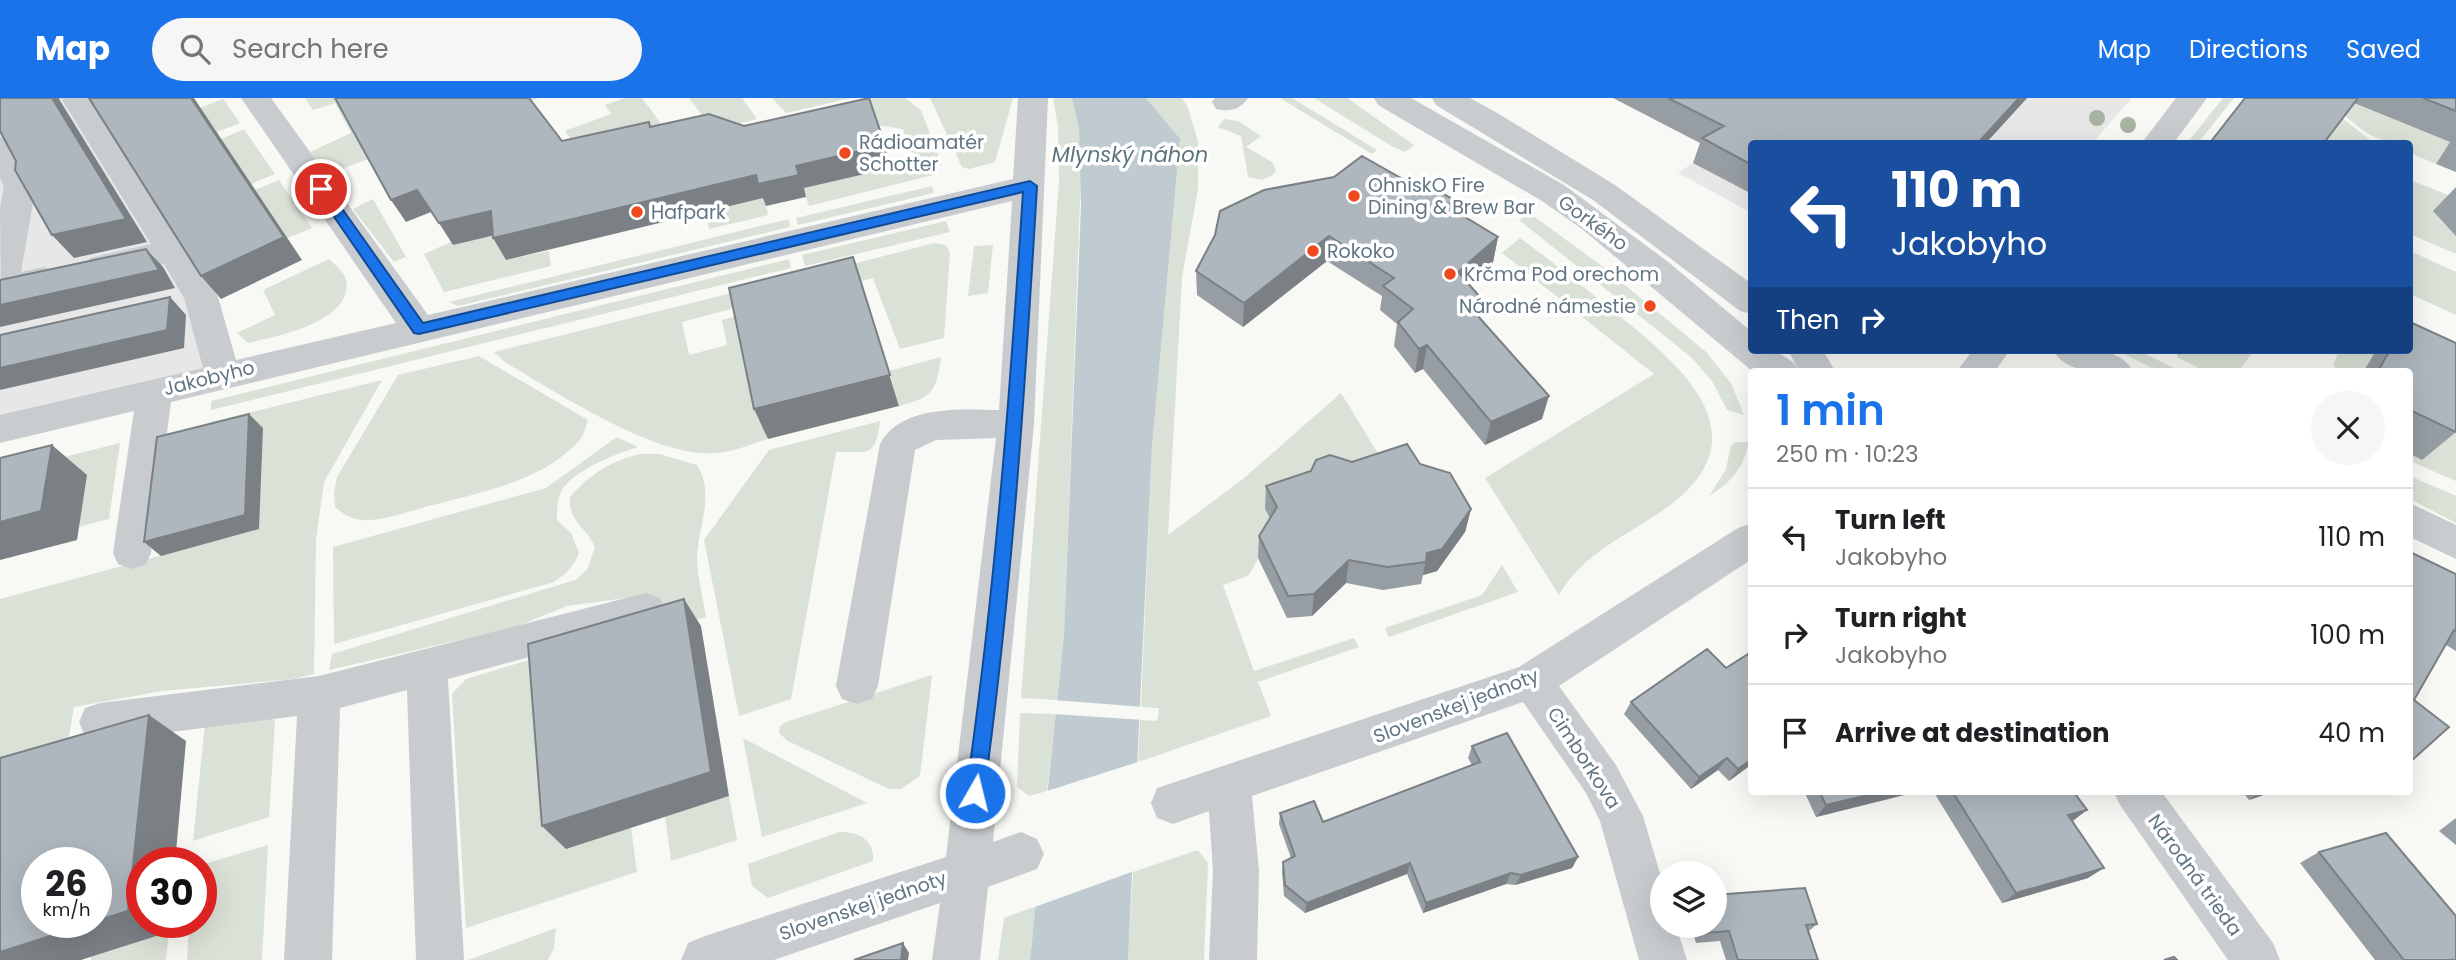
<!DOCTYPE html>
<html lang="en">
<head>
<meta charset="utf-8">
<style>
  :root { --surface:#fff; --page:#f6f6f6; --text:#202124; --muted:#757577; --line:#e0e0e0; --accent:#1a73e8 }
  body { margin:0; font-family:Poppins,sans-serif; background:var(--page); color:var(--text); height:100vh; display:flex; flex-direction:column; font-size:26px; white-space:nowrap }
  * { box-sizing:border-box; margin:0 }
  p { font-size:23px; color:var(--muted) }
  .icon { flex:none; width:38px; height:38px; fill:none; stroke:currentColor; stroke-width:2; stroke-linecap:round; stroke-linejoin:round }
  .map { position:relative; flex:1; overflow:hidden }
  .details { position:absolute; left:1748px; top:270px; width:665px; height:427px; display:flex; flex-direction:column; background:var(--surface); border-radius:7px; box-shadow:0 7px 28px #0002 }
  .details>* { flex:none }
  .hud { position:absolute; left:1748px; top:42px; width:665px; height:214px; border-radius:7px; box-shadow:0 7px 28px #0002; background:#1a4fa0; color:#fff; overflow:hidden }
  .fabs { position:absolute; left:1650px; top:763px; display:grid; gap:14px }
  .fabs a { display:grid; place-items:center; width:77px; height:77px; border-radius:50%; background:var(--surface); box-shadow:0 7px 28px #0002; font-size:35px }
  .speed { position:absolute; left:21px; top:749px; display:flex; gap:14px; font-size:35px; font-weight:700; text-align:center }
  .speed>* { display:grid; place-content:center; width:91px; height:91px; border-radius:50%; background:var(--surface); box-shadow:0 7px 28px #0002; line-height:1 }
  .speed small { font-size:18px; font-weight:400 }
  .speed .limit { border:10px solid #d22; background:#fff; color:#111 }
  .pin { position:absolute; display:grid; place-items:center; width:60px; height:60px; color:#fff; margin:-30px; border:4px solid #fff; border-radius:50%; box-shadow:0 2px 7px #0007 }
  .me { position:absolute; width:77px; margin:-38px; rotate:8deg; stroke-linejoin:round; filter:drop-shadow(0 0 5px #0008) }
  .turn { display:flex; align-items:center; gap:24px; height:147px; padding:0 28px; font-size:32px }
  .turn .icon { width:91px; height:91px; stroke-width:2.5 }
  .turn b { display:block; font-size:49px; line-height:60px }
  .then { display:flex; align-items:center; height:66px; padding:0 28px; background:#0003; gap:14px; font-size:26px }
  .round { display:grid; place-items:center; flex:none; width:74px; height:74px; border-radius:37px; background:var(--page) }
  .overview { display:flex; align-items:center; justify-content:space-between; height:119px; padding:0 28px }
  h1 { font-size:42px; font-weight:600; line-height:52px; color:var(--accent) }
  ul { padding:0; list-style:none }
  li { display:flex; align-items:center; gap:21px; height:98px; padding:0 28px; border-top:2px solid var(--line) }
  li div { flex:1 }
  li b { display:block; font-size:26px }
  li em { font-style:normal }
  header { display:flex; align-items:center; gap:42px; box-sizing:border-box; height:98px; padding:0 35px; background:var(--accent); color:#fff }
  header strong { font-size:33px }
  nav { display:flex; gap:38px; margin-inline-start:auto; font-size:24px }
  .search { width:490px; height:63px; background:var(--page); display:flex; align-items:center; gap:18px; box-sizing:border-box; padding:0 24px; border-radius:38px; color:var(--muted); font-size:26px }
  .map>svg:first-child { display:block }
</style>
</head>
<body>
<header>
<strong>Map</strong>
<div class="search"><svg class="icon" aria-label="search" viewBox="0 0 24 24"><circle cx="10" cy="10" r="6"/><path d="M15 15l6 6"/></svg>Search here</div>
<nav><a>Map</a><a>Directions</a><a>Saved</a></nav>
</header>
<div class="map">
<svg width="2456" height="862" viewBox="0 0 2456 862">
  <rect width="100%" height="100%" fill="#f8f8f5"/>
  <path fill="#e6e7e6" d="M0,0H76L201,199L223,277L0,331Z
    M1751,0H2132L2092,45L1752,46V115L1678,75L1693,65Z"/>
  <path fill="#dae1d6" d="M305,0H539L338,72L322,70L310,54L351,35L335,5L313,12Z
    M625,0H642L665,31L702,17L689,0H742L757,21L586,63L565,33L611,16L605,7Z
    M772,0H851L786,15Z
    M864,0H905L921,12L942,68L910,53L903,31L877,27Z
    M930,0H1013L995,64L969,71L962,69Z
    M1053,0H1072L1079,31L1081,77L1064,537L1057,602L1021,600L1059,83L1058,29Z
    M1146,0H1182L1188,10L1198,43V91L1182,179L1168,437L1243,381L1341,295L1390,375L1267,414L1279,438L1263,453L1248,478L1223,487L1254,573L1354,540L1359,549L1258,584L1271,618L1138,664L1140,622L1157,623L1159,610L1141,609L1152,349L1180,42Z
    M1280,0H1292L1377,52L1372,56Z
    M1314,0H1347L1414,47L1405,54L1393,49Z
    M2223,0H2234L2198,45H2187Z
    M2341,0L2450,44L2436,66L2410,55V46C2369,45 2360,29 2330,5Z
    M223,1L240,25L217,34L200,10Z
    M2328,9L2370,42L2368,45H2321Z
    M1224,21L1238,23L1261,38L1246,49L1272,64L1276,72L1274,76L1262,82L1248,79L1241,38L1218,29Z
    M244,31L275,76L251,86L221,41Z
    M903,62L933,77L809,108L803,90L890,70L889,64Z
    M279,82L312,130L287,140L255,92Z
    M2410,82L2456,100V156L2410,136Z
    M932,88L934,95L798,127L796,120Z
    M764,99L768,117L709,131L706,113Z
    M373,101L406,159L394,164L353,111Z
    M1529,115L1602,168L1706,254L1731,285L1744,317L1727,312L1712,283L1691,259L1519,122Z
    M789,121L790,129L458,208L449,204Z
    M946,123L950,134L805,168L802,157Z
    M504,135L506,162L549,153L551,168L444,194L424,156L451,144L453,147Z
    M1520,140C1552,163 1582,188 1612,212C1674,262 1768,334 1669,408C1631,436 1584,453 1559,497L1485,380L1654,276L1502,155Z
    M934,145L946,147L950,155L944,240L900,251L873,180L826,193L822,174Z
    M993,147L988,195L968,198L974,148Z
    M2410,153L2456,174V217L2410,196Z
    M329,161C334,166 344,174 346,182C354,224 275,239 248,245L237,235L275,217L263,192Z
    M789,161L791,170L211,312V303Z
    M776,184L780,198L682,224L689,257L727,247L722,222L782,205L743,222L768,341C751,346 733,354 716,355C655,360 559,295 506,265L494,254Z
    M2116,252H2137L2180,273H2158Z
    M2182,252H2254L2239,273H2205L2177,259Z
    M2339,252H2376L2365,273H2344L2333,268Z
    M479,258L588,322C585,332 583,339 576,346C539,384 481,394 433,407C412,412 391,421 369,422C355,423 345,418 335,409L334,395L337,379L398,277Z
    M941,259C936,293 934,299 899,308L889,273Z
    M382,282L324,384L316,442L314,576L293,581L162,593L74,609L62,679L0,696V501L259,431L209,344L211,324Z
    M2456,296V383L2410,363V356L2422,362Z
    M880,323C876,360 868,354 836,354L791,601L739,618L704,442L769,352Z
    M617,339L638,349C615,356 580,370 564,389C557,398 557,411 557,422L571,435L579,455C573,469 567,475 554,484L334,546L333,449L546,390Z
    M1735,344H1749C1744,369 1731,385 1709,398L1726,371L1731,348Z
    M120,345L109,421L78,429L16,371Z
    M640,356H659L697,367C715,396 699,426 697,458C697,478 703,500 706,519L657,532L648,497L567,508L515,529L329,572L332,556L575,482L587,472L595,449C586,428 568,424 570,399C590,376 611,363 640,356Z
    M2410,378L2456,398V425L2410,401Z
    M1502,467L1518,494L1389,539L1385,530L1482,497Z
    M582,546L631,729L637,774L466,830L452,596L466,581Z
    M932,577L920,678L901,691H889L788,643L779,635L780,628L786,624Z
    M1020,615L1056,616L1047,693L1029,698L1017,689Z
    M269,617L275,623L269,719L193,743L205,626Z
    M743,640L867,705L762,739Z
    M729,698L737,742L671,763L665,718Z
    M839,734C858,734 875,741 873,763L768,800L752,788L748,766Z
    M268,747L262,862H187L189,824H201V767Z
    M1198,752L1208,765L1204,862H1128L1133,774Z
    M1036,808L1030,862H998L1004,820Z
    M556,830L554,850L548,862H468Z
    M169,834L166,862H91V859Z"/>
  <path fill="#bfcbd0" d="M1072,0H1146L1180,41L1152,349L1128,862H1030L1064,537L1081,108L1079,31Z"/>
  <path fill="#f8f8f5" d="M1054,602L1144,609V622L1052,616Z
    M1141,663L1137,772L1032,810L1044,694Z"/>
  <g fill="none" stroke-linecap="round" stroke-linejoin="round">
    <path fill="#c8cccf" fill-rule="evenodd" d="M61,0H91L218,199L236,262L396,225L241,0H271L428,217L1013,81L1018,0H1048L1034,326L993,744L1021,734L1037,741L1044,756L1037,771L988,789L980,862H932L940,805L774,862H681L688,845L705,838L946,759L996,340L936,342L915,352L878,588L872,601L857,606L842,601L836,588L880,346C900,307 960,311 999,312L1012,103L171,304L151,455L146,466L132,471L118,466L113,455L134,313L0,345V317L203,270L184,200L164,166L102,180L90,176L85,168L90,160L151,146Z
      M1215,0H1248C1240,12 1230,14 1216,11L1212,4Z
      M1374,0H1411L1564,87L1667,163L1752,234V252C1771,252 1789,255 1799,273L1751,272L1582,131L1542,103L1378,7Z
      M1432,0H1470L1499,16L1615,87L1752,186V216L1740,213L1593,102L1436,7Z
      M2176,0H2207L2173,46H2141Z
      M0,39L11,42L36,88L21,174L44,169L56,173L61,181L56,189L1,203L0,110L4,88L0,80Z
      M1788,252H1823L1835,273H1799Z
      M1973,252H2010L1995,273H1957Z
      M2053,252C2079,252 2118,246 2133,273C2106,273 2068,279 2053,252Z
      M2410,405L2456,427V461L2410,439Z
      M1752,425V461L1559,588L1616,667L1643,718L1662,782V828H1676L1687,862H1639L1600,723L1586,695L1523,604L1252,698L1259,773L1257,862H1209L1213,773L1209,713L1173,726L1157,720L1151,705L1157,690L1519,569L1738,430Z
      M646,495L660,500L666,512L660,524L448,581L464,862H416L407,592L340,610L332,862H284L297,618L100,643L85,638L79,624L85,610L100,605L319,578Z
      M2113,693H2161L2273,845L2280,862H2228L2120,707Z"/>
  </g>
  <g fill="#a8b3a4">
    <circle cx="2097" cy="20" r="8"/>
    <circle cx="2128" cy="27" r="8"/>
  </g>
  <path fill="#969da3" d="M1613,0H2027L1985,46H1752V96L1693,65L1700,45Z
    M2245,0H2456V74L2436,66L2450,44L2354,5Z
    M2456,89V138L2433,113Z
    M1453,111L1498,139L1493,164L1468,185L1480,199L1476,216L1542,321L1485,347L1423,271L1415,275L1394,248L1397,226L1380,212L1382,198L1327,163L1243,229L1197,197L1196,173L1215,137Z
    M2169,252H2183L2179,257Z
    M2376,252H2410L2456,334L2422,362L2410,356V273H2364Z
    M1352,364L1420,366L1471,411L1465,434L1437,473L1423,477L1421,486L1383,492L1346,485L1312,518L1287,520L1258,460L1259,438L1270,420L1265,411L1266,388Z
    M2410,454L2456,476V553L2446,547L2414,602Z
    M1752,560V666L1729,683L1718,672L1691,691L1624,616L1631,604L1726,570Z
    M1472,648L1578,759L1572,770L1515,787L1506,786L1423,815L1407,776L1305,815L1284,798L1282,774L1283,764L1291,760L1279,726L1280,715L1323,724L1472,667L1468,660Z
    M1804,693H1920L1816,719Z
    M1933,693H2073L2087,712L2073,723L2088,780L2002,805Z
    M2242,693H2275L2249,702Z
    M2456,720V747L2439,733Z
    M2319,754L2456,862H2375L2300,765Z
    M1817,826L1809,833L1818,862H1726L1720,843L1696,845L1691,828Z"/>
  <path fill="#7a8084" d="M52,0H60L59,1L147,144L74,160L52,137Z
    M191,0H194L302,162L221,201L201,178Z
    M2019,0H2027L1985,46H1977Z
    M885,47L891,70L804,90L806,99L766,108L763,100L506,162L493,140L756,77Z
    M417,92L431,114L406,124L391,102Z
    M1454,102L1450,127L1447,108Z
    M491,113L504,135L453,147L439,125Z
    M1329,138L1327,163L1243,229L1244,205Z
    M1498,139L1493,164L1453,198L1458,174Z
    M146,151L163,169L175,190L0,229V207Z
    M853,159L899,308L768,341L754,311Z
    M170,199L186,217L184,250L0,292V270Z
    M1480,199L1474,223L1469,208Z
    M1427,247L1423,271L1415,275L1419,251Z
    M1549,298L1542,321L1485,347L1491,324Z
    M249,316L263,330L259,431L161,458L144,444Z
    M52,347L87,377L77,442L0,462V424Z
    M1471,411L1465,434L1437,473L1423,477L1427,455Z
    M1349,462L1346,485L1312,518L1314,496Z
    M684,501L701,528L729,698L566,751L542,728Z
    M149,617L186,643L175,765H142V824H170L169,834L81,862H0V854L96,824Z
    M1727,660L1718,672L1691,691L1699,679Z
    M1752,661V666L1729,683L1738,671Z
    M1885,693H1920L1816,719L1826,707Z
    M2262,693H2275L2249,702Z
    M2087,712L2072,723L2068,717Z
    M1578,759L1572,770L1515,787L1521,777Z
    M1410,765L1407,776L1305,815L1307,805Z
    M2104,770L2088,780L2002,805L2016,795Z
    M1511,775L1506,786L1423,815L1426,805Z
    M903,845L909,855L908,862H901Z"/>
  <path fill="#aeb7bd" stroke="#7a8084" stroke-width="2" d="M0,0H52L126,121L52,137L15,72L16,63L0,33Z
    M89,0H191L284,139L201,178Z
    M335,0H529L562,43L649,24L650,29L709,16L744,28L869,0L885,47L796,68L799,77L758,86L756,77L493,140L491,113L439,125L417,92L391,102Z
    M1668,0H2019L1977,46H1752V67L1702,40L1724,28Z
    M2245,0H2358L2323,46H2209Z
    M2423,0H2456V13Z
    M1362,58L1415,88L1421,83L1454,102L1447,108L1498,139L1458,174L1480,199L1469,208L1549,298L1491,324L1427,247L1419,251L1398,224L1413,211L1383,188L1394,180L1329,138L1244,205L1196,173L1215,137L1220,113L1264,92L1334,79Z
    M146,151L159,172L0,207V182Z
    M853,159L890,277L754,311L729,190Z
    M170,199L167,232L0,270V237Z
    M2410,224L2456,245V334L2410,312V273H2378L2390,252H2410Z
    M249,316L245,417L144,444L157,339Z
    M1407,346L1420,366L1450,375L1471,411L1442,451L1427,455L1426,464L1387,469L1349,462L1314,496L1288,498L1259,438L1277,409L1266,388L1311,373L1316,362L1330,357L1352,364Z
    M52,347L41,413L0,424V360Z
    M2410,454L2456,476V533L2454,532L2414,602L2449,629L2410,664Z
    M684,501L711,674L542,728L528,546Z
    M1707,551L1726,570L1748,556L1752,560V661L1738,671L1727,660L1699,679L1631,604Z
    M149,617L128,813L96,823V765H37V824H94L0,854V660Z
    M1507,635L1578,759L1521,777L1511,775L1426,805L1410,765L1307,805L1285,787L1283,764L1295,758L1280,715L1314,703L1323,724L1480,664L1472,648Z
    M1819,693H1885L1826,707Z
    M1952,693H2073L2087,712L2068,717L2104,770L2016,795Z
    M2386,735L2456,818V862H2404L2319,754Z
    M1805,790L1817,826L1806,827L1818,862H1738L1729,833L1704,835L1702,828H1715V797Z
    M903,845L901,862H854Z
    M2174,859L2177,862H2164Z"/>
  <path fill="#1a73e8" stroke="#114b97" stroke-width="2" d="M1030,83L1037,88C1025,291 1012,493 984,695L982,701L975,703L969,701L966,695C995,495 1010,295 1023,94L419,236L414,235L315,91L316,88H326L423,225Z"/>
  <g fill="#ef4a1e" stroke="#fff" stroke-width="2.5">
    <circle cx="845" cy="55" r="7"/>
    <circle cx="1354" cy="98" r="7"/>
    <circle cx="637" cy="114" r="7"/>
    <circle cx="1313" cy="153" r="7"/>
    <circle cx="1450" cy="176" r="7"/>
    <circle cx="1650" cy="208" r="7"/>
  </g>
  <g text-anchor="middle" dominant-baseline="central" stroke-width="7" stroke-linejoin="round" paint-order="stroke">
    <g font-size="19" fill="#617583" stroke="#fff" text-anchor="start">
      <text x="859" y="44">Rádioamatér<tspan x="859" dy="22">Schotter</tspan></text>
      <text x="1368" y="87">OhniskO Fire<tspan x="1368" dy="22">Dining &amp; Brew Bar</tspan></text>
      <text x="651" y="114">Hafpark</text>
      <text x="1327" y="153">Rokoko</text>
      <text x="1464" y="176">Krčma Pod orechom</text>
      <text x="1636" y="208" text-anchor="end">Národné námestie</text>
    </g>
    <g font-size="19" fill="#617583" stroke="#fff">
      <text transform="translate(1593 125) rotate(36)">Gorkého</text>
      <text transform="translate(209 280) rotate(-14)">Jakobyho</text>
      <text transform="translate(1456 608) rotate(-21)">Slovenskej jednoty</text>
      <text transform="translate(1584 660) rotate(57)">Cimborkova</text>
      <text transform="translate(2195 777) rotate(54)">Národná trieda</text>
      <text transform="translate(863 808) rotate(-19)">Slovenskej jednoty</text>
    </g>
    <g font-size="21" font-style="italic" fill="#5c757d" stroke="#fff">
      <text x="1130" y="56">Mlynský náhon</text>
    </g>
  </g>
</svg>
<div class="fabs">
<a><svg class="icon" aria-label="layers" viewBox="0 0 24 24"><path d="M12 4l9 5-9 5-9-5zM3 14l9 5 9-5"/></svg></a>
</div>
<div class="speed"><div>26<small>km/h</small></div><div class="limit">30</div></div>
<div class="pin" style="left:321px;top:91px;background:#d93025"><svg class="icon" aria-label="arrive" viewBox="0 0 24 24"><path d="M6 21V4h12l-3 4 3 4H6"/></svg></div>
<svg class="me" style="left:975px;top:695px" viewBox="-20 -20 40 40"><circle r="17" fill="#1a73e8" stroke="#fff" stroke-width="3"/><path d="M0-11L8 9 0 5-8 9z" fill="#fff"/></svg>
<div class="hud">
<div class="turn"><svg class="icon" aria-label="left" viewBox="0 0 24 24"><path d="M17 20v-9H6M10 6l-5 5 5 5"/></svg><div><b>110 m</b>Jakobyho</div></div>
<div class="then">Then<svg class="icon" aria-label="right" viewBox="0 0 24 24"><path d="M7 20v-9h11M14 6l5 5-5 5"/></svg></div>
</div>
<section class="details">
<div class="overview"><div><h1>1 min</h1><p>250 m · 10:23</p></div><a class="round"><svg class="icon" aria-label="close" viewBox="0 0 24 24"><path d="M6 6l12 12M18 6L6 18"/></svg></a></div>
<ul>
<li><svg class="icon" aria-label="left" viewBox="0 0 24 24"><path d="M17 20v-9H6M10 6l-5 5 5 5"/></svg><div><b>Turn left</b><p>Jakobyho</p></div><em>110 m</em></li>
<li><svg class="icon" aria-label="right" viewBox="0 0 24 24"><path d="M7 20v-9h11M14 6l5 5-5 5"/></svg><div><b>Turn right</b><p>Jakobyho</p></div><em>100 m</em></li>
<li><svg class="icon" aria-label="arrive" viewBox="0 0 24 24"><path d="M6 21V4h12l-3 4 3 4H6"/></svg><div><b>Arrive at destination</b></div><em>40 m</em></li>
</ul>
</section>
</div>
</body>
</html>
